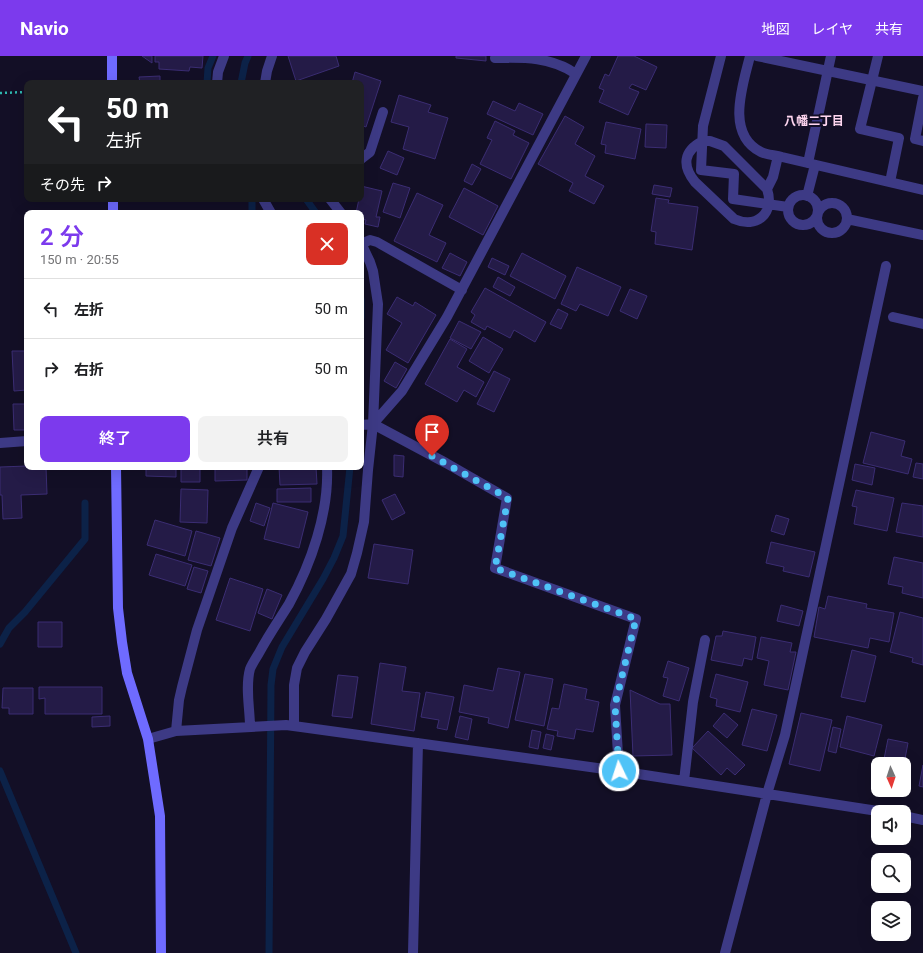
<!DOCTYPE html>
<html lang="ja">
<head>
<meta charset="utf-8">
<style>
  :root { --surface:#fff; --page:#f2f2f2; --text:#202124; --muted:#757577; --line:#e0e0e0; --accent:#7c3aed }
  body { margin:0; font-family:Roboto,"Noto Sans JP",sans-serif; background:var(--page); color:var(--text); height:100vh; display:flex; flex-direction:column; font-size:15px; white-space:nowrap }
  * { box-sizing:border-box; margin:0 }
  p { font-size:13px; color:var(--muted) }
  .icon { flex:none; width:22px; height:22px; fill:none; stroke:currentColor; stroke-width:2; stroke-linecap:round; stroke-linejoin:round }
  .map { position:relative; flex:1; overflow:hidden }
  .drawer { position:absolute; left:24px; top:154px; width:340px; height:260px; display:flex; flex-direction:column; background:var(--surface); border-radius:8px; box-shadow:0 4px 16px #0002 }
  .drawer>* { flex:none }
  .top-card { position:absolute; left:24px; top:24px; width:340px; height:122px; border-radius:8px; box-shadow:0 4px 16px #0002; background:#202124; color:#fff; overflow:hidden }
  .needle { width:26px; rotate:177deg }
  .fabs { position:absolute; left:871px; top:701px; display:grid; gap:8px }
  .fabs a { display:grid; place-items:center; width:40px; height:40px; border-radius:8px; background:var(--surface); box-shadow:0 4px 16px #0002; font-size:20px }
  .pin { position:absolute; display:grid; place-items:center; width:34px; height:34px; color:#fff; margin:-41px -17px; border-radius:50% 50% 50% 0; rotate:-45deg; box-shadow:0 0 4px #0007 }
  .pin .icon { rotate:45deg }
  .me { position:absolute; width:44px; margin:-22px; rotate:356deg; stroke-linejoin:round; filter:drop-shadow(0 0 3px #0008) }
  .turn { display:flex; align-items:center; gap:14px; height:84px; padding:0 16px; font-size:18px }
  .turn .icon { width:52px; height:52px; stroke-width:2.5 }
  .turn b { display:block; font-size:28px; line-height:34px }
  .then { display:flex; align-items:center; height:38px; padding:0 16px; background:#0003; gap:8px; font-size:15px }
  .round { display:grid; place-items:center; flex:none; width:42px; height:42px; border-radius:8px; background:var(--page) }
  .summary { display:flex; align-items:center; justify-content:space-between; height:68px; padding:0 16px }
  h1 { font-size:24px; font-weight:600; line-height:30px; color:var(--accent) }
  .action { display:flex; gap:8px; margin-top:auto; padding:8px 16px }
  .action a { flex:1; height:46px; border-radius:8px; background:var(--accent); color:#fff; font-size:16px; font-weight:600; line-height:46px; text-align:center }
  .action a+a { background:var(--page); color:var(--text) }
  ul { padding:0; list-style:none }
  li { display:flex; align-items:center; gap:12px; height:60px; padding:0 16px; border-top:1px solid var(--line) }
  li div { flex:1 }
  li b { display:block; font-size:15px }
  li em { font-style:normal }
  header { display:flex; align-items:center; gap:24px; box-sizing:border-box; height:56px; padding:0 20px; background:var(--accent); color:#fff }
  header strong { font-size:19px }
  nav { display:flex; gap:22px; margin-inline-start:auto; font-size:14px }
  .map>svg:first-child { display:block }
</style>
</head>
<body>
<header>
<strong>Navio</strong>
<nav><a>地図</a><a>レイヤ</a><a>共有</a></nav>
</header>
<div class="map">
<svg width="923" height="897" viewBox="0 0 923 897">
  <rect width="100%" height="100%" fill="#130f26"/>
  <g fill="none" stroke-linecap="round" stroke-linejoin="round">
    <path stroke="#0c2248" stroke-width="7" d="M207,27L208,12L213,0
      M241,27L245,7L248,0
      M306,143L316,157
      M252,157V143
      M361,243V262
      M0,588L9,572L25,556L85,483V447
      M0,715L76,897
      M269,897L271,629L273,613L282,591L323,523L334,502L343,480L350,411"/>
  </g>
  <path fill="#241b47" stroke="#3b2d73" d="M142,0H152V7Z
    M155,0H203L202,12L190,11L189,15L159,13V6H155Z
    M288,0H336L339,10L296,25Z
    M456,0H486V5L456,2Z
    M618,0H634L657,11L646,34L632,28L629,32L639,36L628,59L599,46L604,34L599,32L605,18L609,20Z
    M355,16L381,25L366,71L361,69V27H352Z
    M160,20V27H140L139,21Z
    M399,39L431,49L428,56L448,62L435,103L403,93L409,71L391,66Z
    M493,45L515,55L519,47L543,58L533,79L487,58Z
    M565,60L584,71L575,88L595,100L585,120L604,130L594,148L569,135L573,127L538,108Z
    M495,65L515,75L513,79L529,87L511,123L480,108L492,84L487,82Z
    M606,66L641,73L635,103L605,97L606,89L601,88Z
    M646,68L667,69L666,92L645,91Z
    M388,95L404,102L397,119L380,112Z
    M472,108L481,113L472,129L464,125Z
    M393,127L410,132L400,162L383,156Z
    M654,129L672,132L670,141L652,138Z
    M361,130L382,135L376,161H380L378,171L365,168L366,164L361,163V157H356L359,143H361Z
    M464,132L498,150L483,179L449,161Z
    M417,137L443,149L429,179L446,187L437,206L394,185Z
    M656,142L669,144L668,147L698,151L692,194L655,188L656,176L651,175Z
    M450,197L467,206L460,220L442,212Z
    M522,197L566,220L555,243L510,220Z
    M492,202L509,210L505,219L488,211Z
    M577,211L621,231L608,260L580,248L576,255L561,248Z
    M498,221L515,231L510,240L493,231Z
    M485,232L546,266L535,286L514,274L510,282L487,270L485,274L471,266L475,259L471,256Z
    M630,233L647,240L637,263L620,255Z
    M397,241L413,250L415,246L436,259L408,307L386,294L402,267L387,258Z
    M558,253L568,258L561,273L550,268Z
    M459,265L481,276L471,293L450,282Z
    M483,281L503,293L489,317L469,305Z
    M450,283L467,293L457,311L484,326L476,341L464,334L457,346L425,328Z
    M12,295H27V334L14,335Z
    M395,306L407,313L396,332L384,325Z
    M494,315L510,323L494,356L477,348Z
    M13,348H27V374H14Z
    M871,376L905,385L901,400L912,403L908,418L863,407Z
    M394,399L404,400L403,421L394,420Z
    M916,407L923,408V423L913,421Z
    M855,408L875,412L872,429L852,424Z
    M27,410V411H46L47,438L21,439L22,462L3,463L2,439H0V411Z
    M146,411H200V426H181V413H176V421L146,420Z
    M215,411H247V424L215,425Z
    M279,411H316L317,428L280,429Z
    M311,432V446H277V433Z
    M181,433L208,434L207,467L180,466Z
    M856,434L894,442L887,475L854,468L857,451L852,450Z
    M395,438L405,457L392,464L382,444Z
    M256,447L270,452L264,470L250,465Z
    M273,447L308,456L299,492L264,483Z
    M902,447L923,450V481L896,476Z
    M776,459L789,463L784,479L771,475Z
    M155,464L192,475L185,500L147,489Z
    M196,475L220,482L211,510L188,504Z
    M771,486L815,496L809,521L783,515L784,511L766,507Z
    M374,488L413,494L408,528L368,522Z
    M156,498L192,509L185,530L149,519Z
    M894,501L923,507V542L902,537L903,531L888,528Z
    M194,511L208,515L201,537L187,533Z
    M230,522L263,533L250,575L216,564Z
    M267,533L282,539L272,563L258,557Z
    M828,540L867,548L866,552L894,557L889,586L870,582L868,592L814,581L819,551L825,553Z
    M781,549L803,555L799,570L777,565Z
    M900,556L923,562V609L912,606L913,602L890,596Z
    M38,566H62V591H38Z
    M723,575L756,581L752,604L744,602L742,610L711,604L716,580H722Z
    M761,581L792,587L790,596H796L788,634L764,629L769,605L757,602Z
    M852,594L876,600L865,646L841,641Z
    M668,605L689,612L679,645L663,640L668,622L663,621Z
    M380,607L406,611L402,635L420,637L414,675L371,668Z
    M498,612L520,616L508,672L488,667L489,662L459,656L464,629L493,635Z
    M525,618L553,623L544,670L515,664Z
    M716,618L748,626L740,656L716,650L717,643L710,641Z
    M338,619L358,621L352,662L332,660Z
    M564,628L587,633L585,643L599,646L593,676L576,673L574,683L557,680L558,675L547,673L552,652L559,653Z
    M39,631H102V658H45V642L39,643Z
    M3,632H33V658H9V652H2Z
    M630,634L660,648H670L672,699L633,700Z
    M426,636L454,641L447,674L437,672L439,664L421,661Z
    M752,653L777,659L767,695L742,689Z
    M724,657L738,669L727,682L713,670Z
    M801,657L832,664L820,715L789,708Z
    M110,660V670L92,671V661Z
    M460,660L472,663L468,684L455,681Z
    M847,660L882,669L874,700L840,691Z
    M833,671L841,673L836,697L828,695Z
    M532,674L541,676L538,693L529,691Z
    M708,675L745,709L735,719L727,712L721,719L692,692Z
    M546,678L554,680L551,694L543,692Z
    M888,683L908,687L904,708H883Z
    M923,709V731L919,730Z"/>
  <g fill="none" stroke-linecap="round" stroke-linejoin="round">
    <path stroke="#2fb8b0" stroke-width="2.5" stroke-dasharray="2 3" stroke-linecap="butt" d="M0,37L27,36"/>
    <path stroke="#3d3a85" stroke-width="10" d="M721,0L703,70L701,114L734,118L733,143L788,151
      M750,0C743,29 725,78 761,96C767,99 775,99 782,101L923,134
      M757,0L923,35
      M878,0L860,73L899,82L890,126
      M923,42L915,83L923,85
      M703,85H710L724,90L767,133C775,157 757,173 734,163L695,126C682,110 683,95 703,85Z
      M808,107L831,0
      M767,133L773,121L778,100
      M788 154a15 15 0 1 1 30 0a15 15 0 1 1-30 0Z
      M807,140L815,109
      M817 162a15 15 0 1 1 30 0a15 15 0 1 1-30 0Z
      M847,163L923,179
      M893,261L923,268"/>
    <path stroke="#3d3a85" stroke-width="10" d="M495,2C524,1 552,1 576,18
      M217,27L218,16L224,0
      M265,27L267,15L272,0
      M361,103L370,96L383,56
      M263,143L271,157
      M330,143L341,157
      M361,188L370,184L377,186L462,234
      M373,368L402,335L447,261L586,0
      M361,369L373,368L446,407L507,442L495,512L636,563L615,649L619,715
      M0,387L27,385
      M294,670V629L297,612L305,596L326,563L351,518L357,497L364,466L368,414L373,368L378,248L373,215L370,206L361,187
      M250,671C250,653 245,631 250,613C252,608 256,602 259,597C268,580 279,564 289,548C311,508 329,457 327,411
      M176,675L179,644L182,631L197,574L232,472L259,411
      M148,683L176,675L286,669L301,671L619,715L884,756
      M684,725L693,646L705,584
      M904,760L923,764
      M413,897L418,687
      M725,897L767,738L785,679L886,210"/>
    <path stroke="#6f6bff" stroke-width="10" d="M112,0V27
      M113,143V157
      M116,411L118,552L122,586L127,617L148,683L160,760L161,897"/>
  </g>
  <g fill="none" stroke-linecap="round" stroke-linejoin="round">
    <path stroke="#4fc3f7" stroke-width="7" stroke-dasharray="0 12.6" d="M432,400L508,442L495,512L636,563L615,649L619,715"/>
  </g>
  <g text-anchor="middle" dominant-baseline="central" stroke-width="4" stroke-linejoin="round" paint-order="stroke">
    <g font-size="12" font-weight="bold" fill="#ffd6f0" stroke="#130f26">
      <text x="814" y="65">八幡二丁目</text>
    </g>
  </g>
</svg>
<div class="fabs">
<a><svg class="needle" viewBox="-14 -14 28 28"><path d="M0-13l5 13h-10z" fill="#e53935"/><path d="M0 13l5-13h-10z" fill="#757577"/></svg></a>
<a><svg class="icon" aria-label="sound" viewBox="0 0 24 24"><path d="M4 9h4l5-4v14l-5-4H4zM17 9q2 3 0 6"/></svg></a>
<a><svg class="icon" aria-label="search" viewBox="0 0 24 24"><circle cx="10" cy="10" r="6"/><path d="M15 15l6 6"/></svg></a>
<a><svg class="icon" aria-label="layers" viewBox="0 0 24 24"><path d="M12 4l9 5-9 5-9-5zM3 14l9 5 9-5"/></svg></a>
</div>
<div class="pin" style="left:432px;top:400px;background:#d93025"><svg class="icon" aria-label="arrive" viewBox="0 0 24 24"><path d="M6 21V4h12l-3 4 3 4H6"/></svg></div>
<svg class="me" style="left:619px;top:715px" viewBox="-20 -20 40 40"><circle r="17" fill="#4fc3f7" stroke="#fff" stroke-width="3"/><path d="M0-11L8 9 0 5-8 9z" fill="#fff"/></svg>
<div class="top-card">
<div class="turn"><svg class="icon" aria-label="left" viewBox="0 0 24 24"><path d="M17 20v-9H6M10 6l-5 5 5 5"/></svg><div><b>50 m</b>左折</div></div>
<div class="then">その先<svg class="icon" aria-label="right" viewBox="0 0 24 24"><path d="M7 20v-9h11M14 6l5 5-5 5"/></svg></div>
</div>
<section class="drawer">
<div class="summary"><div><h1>2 分</h1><p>150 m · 20:55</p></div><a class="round" style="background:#d93025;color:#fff"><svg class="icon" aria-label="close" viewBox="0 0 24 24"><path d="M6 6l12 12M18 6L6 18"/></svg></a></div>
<ul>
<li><svg class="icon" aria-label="left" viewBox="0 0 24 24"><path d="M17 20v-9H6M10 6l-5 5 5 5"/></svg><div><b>左折</b></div><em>50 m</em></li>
<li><svg class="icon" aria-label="right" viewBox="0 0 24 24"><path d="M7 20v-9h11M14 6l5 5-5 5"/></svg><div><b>右折</b></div><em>50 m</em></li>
</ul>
<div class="action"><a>終了</a><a>共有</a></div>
</section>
</div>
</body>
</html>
